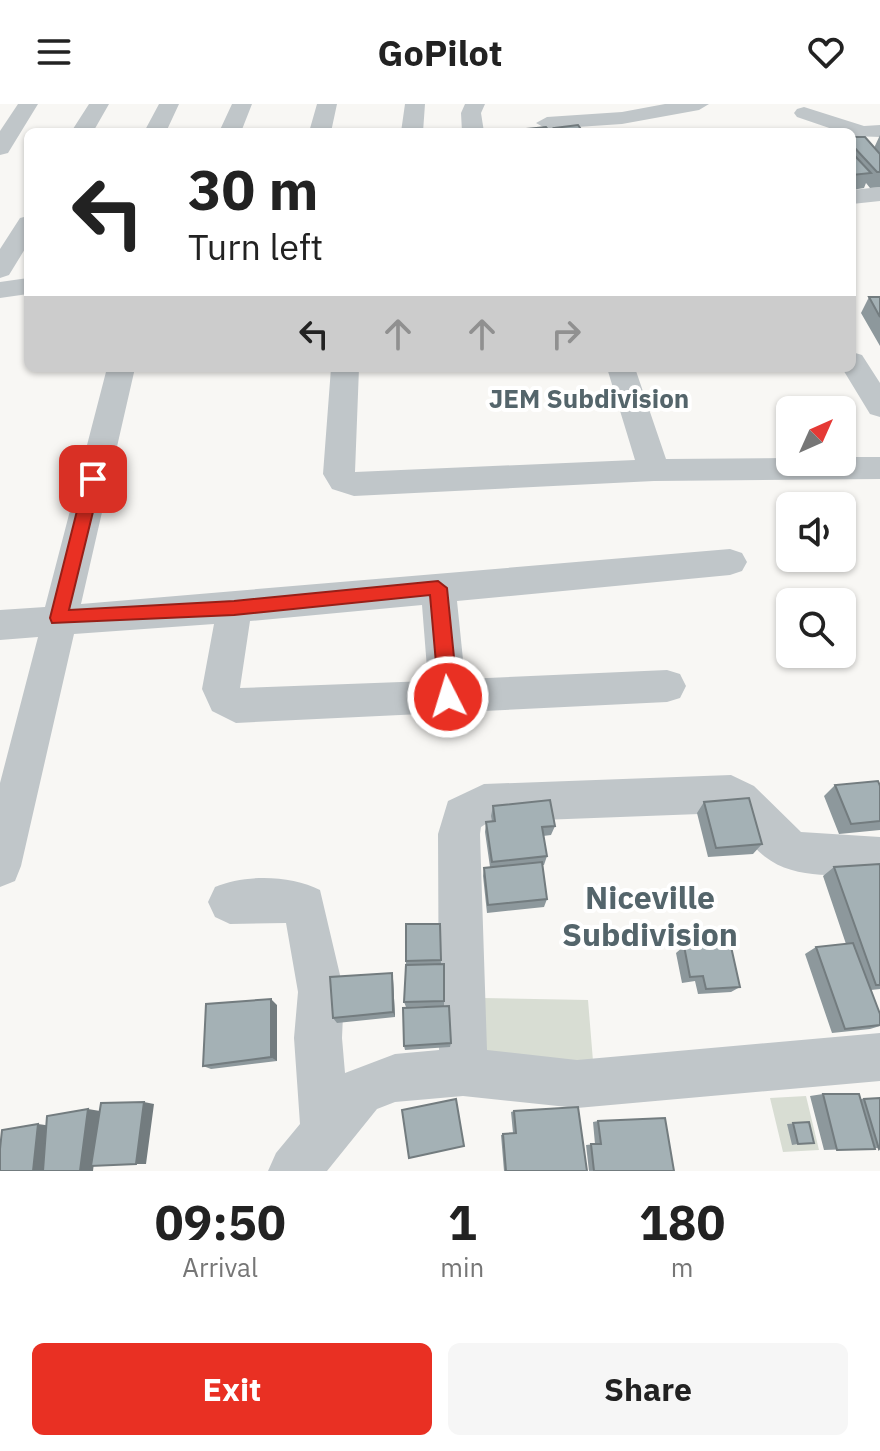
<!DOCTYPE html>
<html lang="en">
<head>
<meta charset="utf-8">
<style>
  :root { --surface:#fff; --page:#f6f6f6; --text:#222; --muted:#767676; --accent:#e93023 }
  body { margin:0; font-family:"IBM Plex Sans",sans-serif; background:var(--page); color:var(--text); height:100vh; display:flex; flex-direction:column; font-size:30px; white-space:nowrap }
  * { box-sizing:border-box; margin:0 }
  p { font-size:26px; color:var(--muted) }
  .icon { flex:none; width:44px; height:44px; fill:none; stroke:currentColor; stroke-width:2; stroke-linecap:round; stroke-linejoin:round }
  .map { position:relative; height:1067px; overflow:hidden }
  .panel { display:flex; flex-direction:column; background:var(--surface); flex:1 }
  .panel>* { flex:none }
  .banner { position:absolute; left:24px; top:24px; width:832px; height:244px; border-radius:12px; box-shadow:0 2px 6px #0004; background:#fff; color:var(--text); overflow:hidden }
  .needle { width:52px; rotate:45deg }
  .fabs { position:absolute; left:776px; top:292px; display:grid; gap:16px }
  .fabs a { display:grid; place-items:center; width:80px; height:80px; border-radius:12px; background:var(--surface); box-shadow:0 2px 6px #0004; font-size:40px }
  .pin { position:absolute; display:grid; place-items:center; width:68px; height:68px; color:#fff; margin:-34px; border-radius:16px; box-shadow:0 4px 12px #0006 }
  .me { position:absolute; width:88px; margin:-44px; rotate:355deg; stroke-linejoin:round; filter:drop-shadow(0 0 6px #0008) }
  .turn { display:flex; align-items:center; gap:28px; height:168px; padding:0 32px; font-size:36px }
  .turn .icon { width:104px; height:104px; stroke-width:2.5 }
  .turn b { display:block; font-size:56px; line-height:68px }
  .lanes { display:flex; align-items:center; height:76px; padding:0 32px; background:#0003; justify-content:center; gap:40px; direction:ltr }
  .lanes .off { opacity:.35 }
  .eta { display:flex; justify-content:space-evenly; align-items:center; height:136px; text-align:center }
  .eta b { font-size:48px; font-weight:700; line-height:56px }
  .action { display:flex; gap:16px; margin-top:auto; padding:16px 32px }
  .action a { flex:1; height:92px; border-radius:12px; background:var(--accent); color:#fff; font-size:32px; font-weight:700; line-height:92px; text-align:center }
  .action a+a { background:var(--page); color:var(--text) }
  header { display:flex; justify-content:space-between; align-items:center; height:104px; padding:0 32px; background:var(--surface); font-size:36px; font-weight:700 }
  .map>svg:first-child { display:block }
</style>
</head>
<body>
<header><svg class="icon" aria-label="menu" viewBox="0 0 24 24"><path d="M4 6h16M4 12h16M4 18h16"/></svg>GoPilot<svg class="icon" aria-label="heart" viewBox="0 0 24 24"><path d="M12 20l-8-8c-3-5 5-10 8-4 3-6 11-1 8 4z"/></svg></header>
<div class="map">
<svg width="880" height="1067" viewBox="0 0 880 1067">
  <rect width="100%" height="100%" fill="#f8f7f4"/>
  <path fill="#d8ddd3" d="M482,894L588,896L593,957L483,955Z
    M806,992L819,1046L783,1048L770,994Z"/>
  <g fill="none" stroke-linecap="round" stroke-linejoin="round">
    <path fill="#c0c6c9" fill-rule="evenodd" d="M18,0H38L8,49L0,51V27Z
      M89,0H109L93,28H71Z
      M159,0H179L166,28H144Z
      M232,0H252L241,28H219Z
      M317,0H337L331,28H309Z
      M405,0H425L423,28H401Z
      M465,0H485L481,9L484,28H462L461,9Z
      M665,0H709L699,6L622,20L547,25L536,19L547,13L622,8Z
      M804,3L864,22L880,21V33L852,32V28H841L797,13L794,9L797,5Z
      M880,83V97L852,100V86Z
      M28,112V140L9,171L0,174V145L20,114Z
      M28,174V190L0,194V178Z
      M852,248L862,251L880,279V313L870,310L842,264H852Z
      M107,264H135L81,500L730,445L742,449L747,458L742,467L730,471L457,497L465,575L667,566L680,570L686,582L680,594L667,598L236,619L212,607L202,585L214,520L74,530L21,762L15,777L0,783V679L38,533L0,536V506L45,503ZM422,501L428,577L240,584L250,517Z
      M331,264H359L355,368L635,356L607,264H635L666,355L790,354V358H842V353H880V375L654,377L354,392L332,385L323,370Z
      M731,671L754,682L801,728L880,733V775C841,767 798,779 764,752C749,740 740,722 726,709L489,718L481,723L480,730L487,946L577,956L880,929V977L577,1004L463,992L395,998L377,1005L327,1067H268L276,1049L300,1020L294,934L298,888L286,819L230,820L215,813L208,798L215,783C245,770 291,771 320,786L344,888L342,934L345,969L395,950L439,946L438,730L448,697L484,680Z"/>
  </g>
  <path fill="#8d989c" d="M880,31V83L870,84L866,79L864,84L852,86V33L874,44Z
    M869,193H880V242L861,209Z
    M835,681L880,682V726L839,730L824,692Z
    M704,698L762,740L753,750L708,753L697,709Z
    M493,702L555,722L551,731L543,732L547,752L544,761H542L547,795L544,803L487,809L483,772L484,764L490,763L485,728L486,718L492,717L491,712Z
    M880,760V885L871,886L880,910V922L870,925L832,929L805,850L816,843L846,840L823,772L834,763Z
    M440,820L441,860H444V902L406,903L404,898L406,857Z
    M684,842L740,883L731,888L698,890L695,877L682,879L676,849Z
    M393,875L395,913L337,919L333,914Z
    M277,901V957L211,965L203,962Z
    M451,939L450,943L405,946L404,942Z
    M823,990L861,995L880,994V1044L824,1046L810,992Z
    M514,1007L587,1067H504L501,1031L513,1029L511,1008Z
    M598,1017L674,1067H589L586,1041L595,1040L593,1018Z
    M809,1018L798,1040L792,1041L787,1020Z"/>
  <path fill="#737c7f" d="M392,869L393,875L395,913L393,908Z
    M271,895L277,901V957L271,953Z
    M144,998L154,1000L146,1060H136Z
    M88,1005L100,1007L93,1067H80Z
    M38,1020L52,1022L48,1067H33Z"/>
  <path fill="#a4b1b5" stroke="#737c7f" stroke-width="2" d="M578,21L583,28H557L554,24Z
    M546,23L550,28L506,27Z
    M852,33H865L880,50V68H877L852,41Z
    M855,52L871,69L852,71V53Z
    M869,193H880V213Z
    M878,677L880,682V717L851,720L835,681Z
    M749,694L762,740L716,744L704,698Z
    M550,696L555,722L542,723L547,752L492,758L486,718L495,717L493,702Z
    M542,758L547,795L488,801L484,764Z
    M880,760V881H876L834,763Z
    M406,820H440L441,856L406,857Z
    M730,838L740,883L706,885L703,872L690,873L684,842Z
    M853,839L880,910V921L845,925L816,843Z
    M444,860V897L404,898L406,861Z
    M392,869L393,908L333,914L330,873Z
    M271,895V953L203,962L206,900Z
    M449,902L451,939L404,942L403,904Z
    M823,990H859L875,1045L837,1046Z
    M880,994V1044L879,1045L864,995Z
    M456,995L464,1042L409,1054L402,1006Z
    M144,998L136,1060L91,1062L101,999Z
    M578,1003L587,1067H506L503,1030L516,1029L514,1007Z
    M88,1005L80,1067H43L47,1012Z
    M665,1014L674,1067H594L591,1040H601L598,1017Z
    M809,1018L814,1039L798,1040L793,1019Z
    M38,1020L33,1067H0V1045L2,1026Z"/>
  <path fill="#e93023" stroke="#971f17" stroke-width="2" d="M93,369L101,375L69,506L234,497L438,477L447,484L458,593L455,599H441L439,593L430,491L234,511L52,519L50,514L85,375Z"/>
  <g text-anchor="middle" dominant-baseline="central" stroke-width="8" stroke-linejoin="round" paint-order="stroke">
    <g font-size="26" font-weight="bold" fill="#54656b" stroke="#fff">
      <text x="589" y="294">JEM Subdivision</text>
    </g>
    <g font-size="32" font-weight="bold" fill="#54656b" stroke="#fff">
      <text x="650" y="793">Niceville<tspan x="650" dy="37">Subdivision</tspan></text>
    </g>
  </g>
</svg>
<div class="fabs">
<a><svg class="needle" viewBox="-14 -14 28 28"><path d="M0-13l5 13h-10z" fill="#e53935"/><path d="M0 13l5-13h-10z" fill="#767676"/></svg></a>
<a><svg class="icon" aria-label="sound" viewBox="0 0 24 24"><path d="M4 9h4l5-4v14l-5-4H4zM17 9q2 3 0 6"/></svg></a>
<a><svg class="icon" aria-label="search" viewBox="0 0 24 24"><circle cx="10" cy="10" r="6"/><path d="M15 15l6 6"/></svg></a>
</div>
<div class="pin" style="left:93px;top:375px;background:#d93025"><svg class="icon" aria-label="arrive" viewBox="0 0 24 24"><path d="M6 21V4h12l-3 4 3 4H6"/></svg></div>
<svg class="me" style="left:448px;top:593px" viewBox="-20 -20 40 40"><circle r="17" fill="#e93023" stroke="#fff" stroke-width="3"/><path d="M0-11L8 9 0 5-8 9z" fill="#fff"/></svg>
<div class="banner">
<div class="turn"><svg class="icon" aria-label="left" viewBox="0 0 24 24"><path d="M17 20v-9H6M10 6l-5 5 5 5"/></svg><div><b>30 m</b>Turn left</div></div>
<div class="lanes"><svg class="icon" aria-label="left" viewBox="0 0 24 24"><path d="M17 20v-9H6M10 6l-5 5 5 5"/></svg><svg class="icon off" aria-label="ahead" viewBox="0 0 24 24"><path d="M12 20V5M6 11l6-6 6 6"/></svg><svg class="icon off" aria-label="ahead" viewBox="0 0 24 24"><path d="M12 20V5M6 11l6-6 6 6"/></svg><svg class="icon off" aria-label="right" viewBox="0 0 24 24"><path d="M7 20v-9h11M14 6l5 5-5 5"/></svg></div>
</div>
</div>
<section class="panel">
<div class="eta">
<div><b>09:50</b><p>Arrival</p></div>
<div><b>1</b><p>min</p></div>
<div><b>180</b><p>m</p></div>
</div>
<div class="action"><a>Exit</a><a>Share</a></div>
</section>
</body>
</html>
